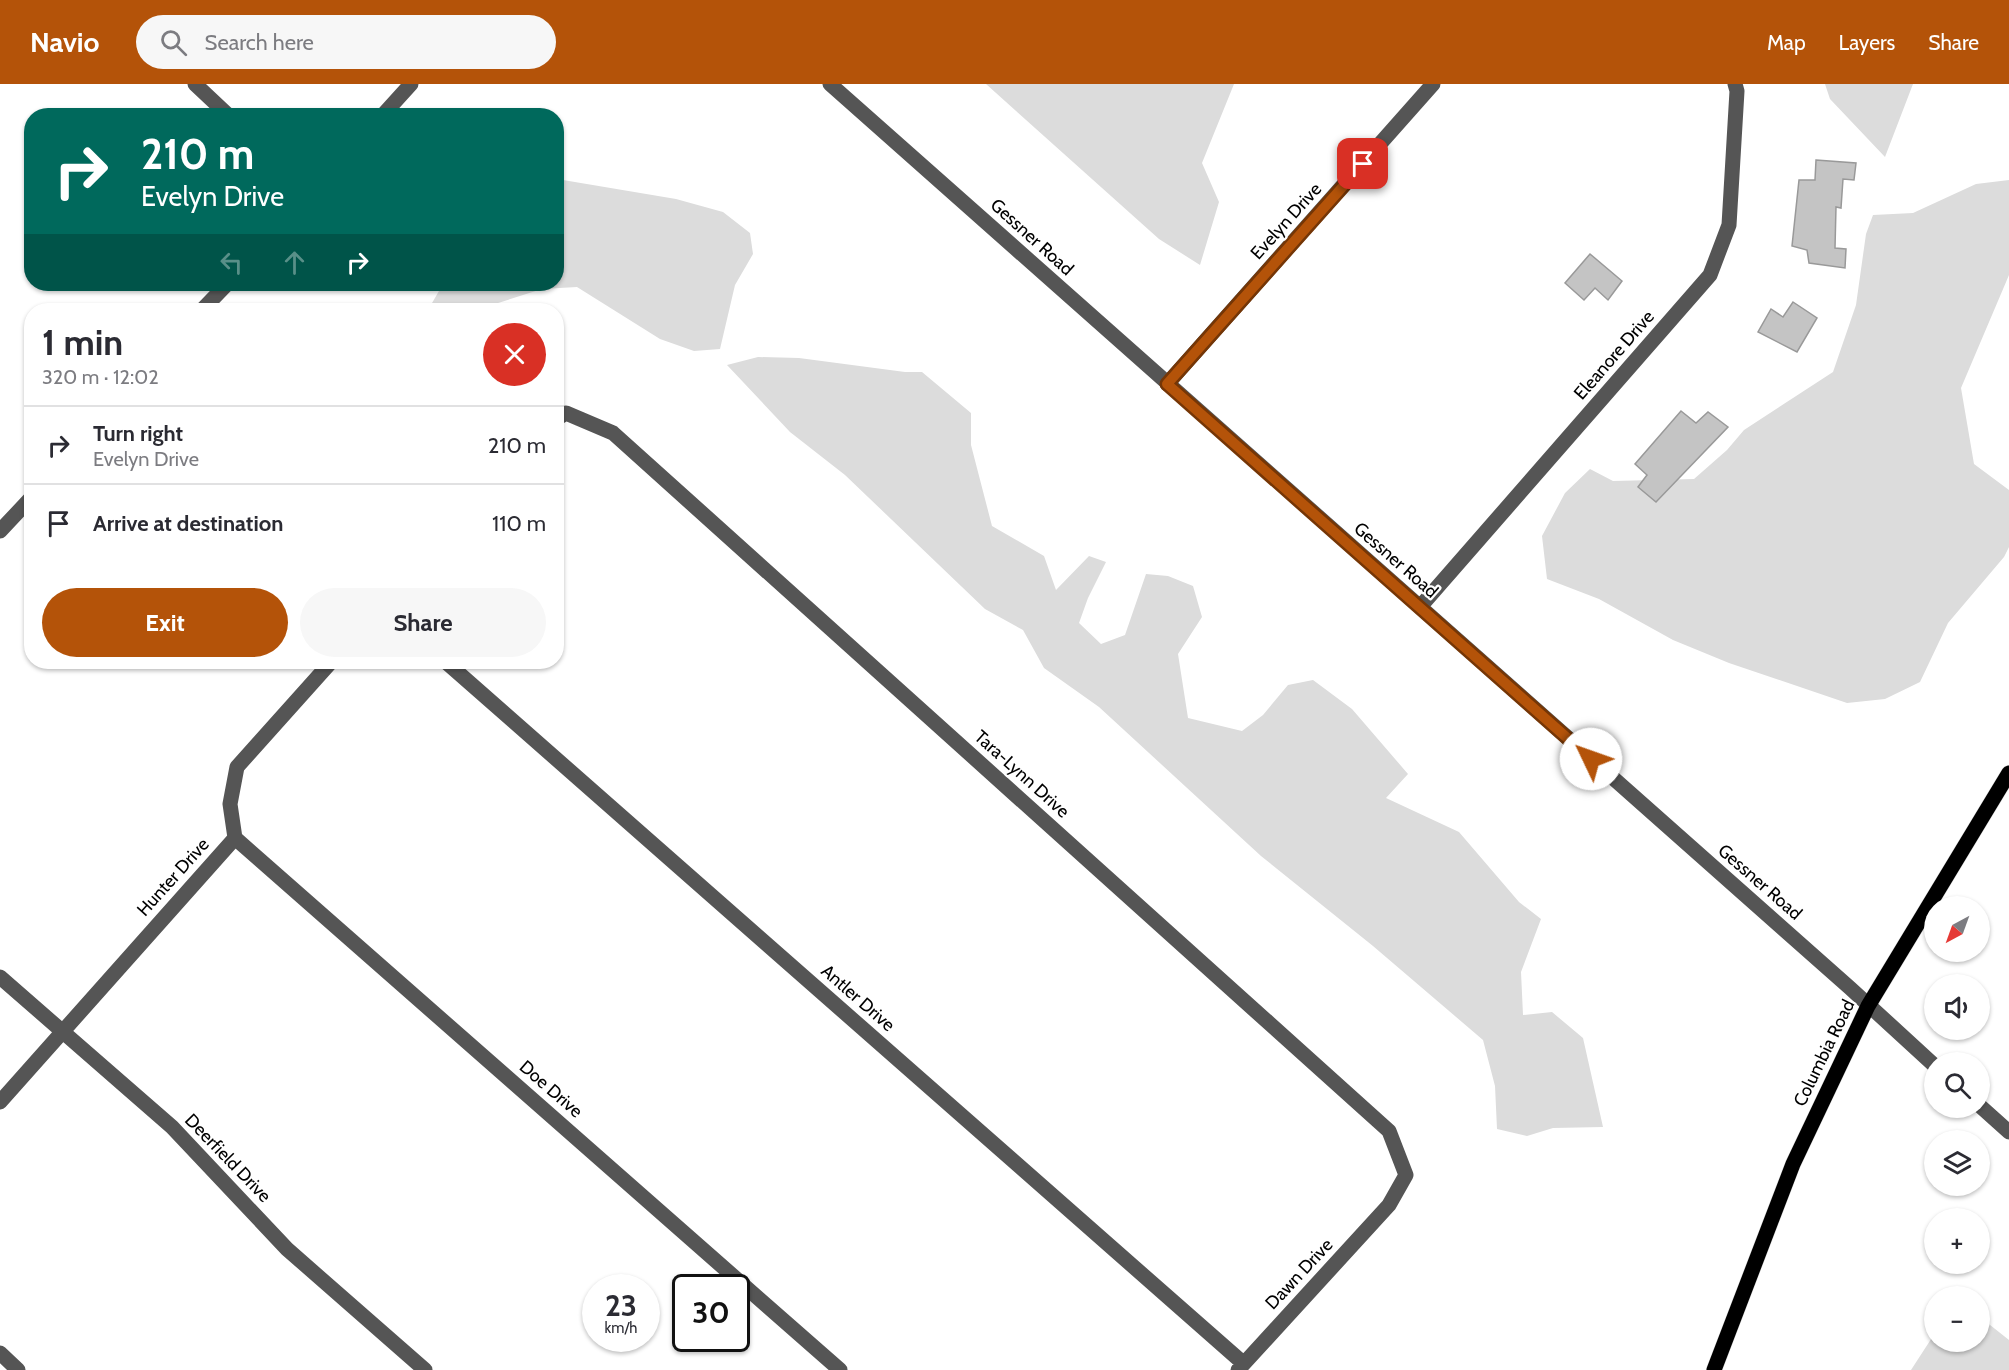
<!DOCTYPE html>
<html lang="en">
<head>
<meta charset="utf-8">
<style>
  :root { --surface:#fff; --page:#f7f7f7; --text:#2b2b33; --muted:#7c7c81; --line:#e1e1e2; --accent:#b45309 }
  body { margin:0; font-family:Cabin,sans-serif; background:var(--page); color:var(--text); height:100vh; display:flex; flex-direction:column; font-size:22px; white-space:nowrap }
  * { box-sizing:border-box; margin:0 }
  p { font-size:20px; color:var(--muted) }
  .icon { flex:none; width:33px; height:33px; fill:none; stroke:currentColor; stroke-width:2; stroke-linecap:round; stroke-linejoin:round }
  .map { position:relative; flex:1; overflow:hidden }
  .details { position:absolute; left:24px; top:219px; width:540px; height:366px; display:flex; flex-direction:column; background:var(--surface); border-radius:24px; box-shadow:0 2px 4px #0004 }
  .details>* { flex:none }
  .banner { position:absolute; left:24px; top:24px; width:540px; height:183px; border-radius:24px; box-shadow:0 2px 4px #0004; background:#00695c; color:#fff; overflow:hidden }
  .needle { width:39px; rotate:221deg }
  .buttons { position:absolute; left:1924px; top:812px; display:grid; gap:12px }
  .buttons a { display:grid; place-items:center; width:66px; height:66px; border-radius:50%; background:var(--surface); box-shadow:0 2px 4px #0004; font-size:30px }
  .speed { position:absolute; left:582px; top:1190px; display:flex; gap:12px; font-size:30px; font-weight:700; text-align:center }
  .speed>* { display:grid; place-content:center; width:78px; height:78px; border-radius:50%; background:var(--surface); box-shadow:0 2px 4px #0004; line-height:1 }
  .speed small { font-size:15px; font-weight:400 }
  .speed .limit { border:3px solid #111; border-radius:9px; background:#fff; color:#111 }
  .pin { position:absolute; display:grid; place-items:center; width:51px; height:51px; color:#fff; margin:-26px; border-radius:12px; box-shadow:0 3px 9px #0006 }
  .me { position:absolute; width:66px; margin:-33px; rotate:312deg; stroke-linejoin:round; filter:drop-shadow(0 0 4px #0008) }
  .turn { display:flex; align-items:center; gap:21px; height:126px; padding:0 18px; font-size:27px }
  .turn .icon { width:78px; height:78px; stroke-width:2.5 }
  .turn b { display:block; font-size:42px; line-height:51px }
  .lanes { display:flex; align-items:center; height:57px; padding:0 18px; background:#0003; justify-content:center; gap:30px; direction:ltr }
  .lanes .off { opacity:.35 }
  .round { display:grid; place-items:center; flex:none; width:63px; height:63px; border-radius:32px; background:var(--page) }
  .headline { display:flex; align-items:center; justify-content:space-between; height:102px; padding:0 18px }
  h1 { font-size:36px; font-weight:800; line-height:45px }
  .cta { display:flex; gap:12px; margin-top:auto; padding:12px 18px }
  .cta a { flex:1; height:69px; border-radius:36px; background:var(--accent); color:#fff; font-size:24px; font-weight:800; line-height:69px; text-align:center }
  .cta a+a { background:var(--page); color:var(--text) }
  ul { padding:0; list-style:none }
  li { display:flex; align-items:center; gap:18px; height:78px; padding:0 18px; border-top:2px solid var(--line) }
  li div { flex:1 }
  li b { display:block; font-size:22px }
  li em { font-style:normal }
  header { display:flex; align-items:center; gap:36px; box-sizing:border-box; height:84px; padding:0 30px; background:var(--accent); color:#fff }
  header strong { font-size:28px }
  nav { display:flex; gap:33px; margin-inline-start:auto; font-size:21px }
  .search { width:420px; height:54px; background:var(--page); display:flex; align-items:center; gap:15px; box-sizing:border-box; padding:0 21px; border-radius:33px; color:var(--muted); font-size:22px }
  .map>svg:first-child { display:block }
</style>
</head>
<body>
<header>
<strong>Navio</strong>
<div class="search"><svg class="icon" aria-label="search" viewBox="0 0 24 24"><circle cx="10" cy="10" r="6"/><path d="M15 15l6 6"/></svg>Search here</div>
<nav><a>Map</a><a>Layers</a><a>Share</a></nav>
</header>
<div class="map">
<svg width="2009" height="1286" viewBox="0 0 2009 1286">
  <rect width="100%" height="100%" fill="#fff"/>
  <path fill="#dcdcdc" d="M986,0H1234L1202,79L1219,118L1200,181L1159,155Z
    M1825,0H1913L1885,73L1830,15Z
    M557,95L676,115L723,128L750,149L753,170L735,201L720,265L694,267L660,255L577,203L542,205L476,226H428L443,200H556Z
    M2009,96V191L1961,304L1974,380L2009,406V463L2004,473L1948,539L1920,598L1885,615L1847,619L1729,579L1673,556L1599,515L1547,495L1542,452L1565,409L1590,385L1613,397L1694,395L1727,366L1744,346L1833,288L1856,221L1866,150L1873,131L1913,129L1976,100Z
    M758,273L799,274L905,288H922L971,329V361L992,442L1044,472L1056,506L1089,472L1106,478L1088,514L1079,539L1101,560L1125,551L1146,490L1168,492L1193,502L1202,533L1178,570L1188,634L1242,647L1263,631L1288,601L1313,596L1352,625L1408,690L1386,714L1459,748L1519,818L1541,835L1521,888L1523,931L1552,928L1583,954L1603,1043L1553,1044L1527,1052L1497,1045L1495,1002L1483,956L1373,862L1261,772L1099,623L1044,584L1023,546L985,525L845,391L790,348L727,281Z
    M1980,1233L2009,1256V1286H1911L1935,1249V1257H1980Z"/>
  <path fill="#c4c4c4" stroke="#999" stroke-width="1.5" d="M1816,76L1856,79L1854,96L1843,95L1841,124L1836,123L1835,164L1846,165L1845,184L1809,179L1807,166L1792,162L1799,96H1815Z
    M1590,170L1622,197L1608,216L1595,204L1584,216L1565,199Z
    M1793,218L1817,234L1797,268L1758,248L1771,225L1783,233Z
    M1681,327L1696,339L1708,328L1728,343L1656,418L1638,403L1647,391L1635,380Z"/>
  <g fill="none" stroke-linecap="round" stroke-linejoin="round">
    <defs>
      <path id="major" d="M1714,1286L1793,1080L1868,922L2009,689"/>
    </defs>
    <use href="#major" stroke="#dbdbdb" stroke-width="16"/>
    <path stroke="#555" stroke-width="15" d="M195,0L229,32
      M830,0L1850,904L1935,982
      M382,32L411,0
      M202,226L227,200
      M1167,300L1433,0
      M556,335L566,329L613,349L1389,1047L1406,1091L1389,1121L1238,1286
      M0,447L32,413
      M1420,523L1710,191L1729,141L1737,7L1735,0
      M446,578L1243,1279
      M235,754L840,1286
      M0,893L172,1043L287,1165L425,1286
      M0,1018L235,754L230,720L237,683L331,578
      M1980,1022L2009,1048
      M0,1269L18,1286"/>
    <use href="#major" stroke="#000" stroke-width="15"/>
  </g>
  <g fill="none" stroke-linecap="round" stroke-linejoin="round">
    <defs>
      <path id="route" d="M1363,80L1167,300L1591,675"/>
    </defs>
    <use href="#route" stroke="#753606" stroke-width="15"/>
    <use href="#route" stroke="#b45309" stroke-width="10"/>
  </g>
  <g text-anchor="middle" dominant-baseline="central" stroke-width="4.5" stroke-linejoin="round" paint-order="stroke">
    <g font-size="18" fill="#000" stroke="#fff">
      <text transform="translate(1286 137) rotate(-48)">Evelyn Drive</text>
      <text transform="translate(1032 153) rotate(42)">Gessner Road</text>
      <text transform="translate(1614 271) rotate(-49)">Eleanore Drive</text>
      <text transform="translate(1396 476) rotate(41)">Gessner Road</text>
      <text transform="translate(1022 690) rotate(42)">Tara-Lynn Drive</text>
      <text transform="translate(173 793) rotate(-48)">Hunter Drive</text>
      <text transform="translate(1760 798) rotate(41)">Gessner Road</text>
      <text transform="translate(858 914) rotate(41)">Antler Drive</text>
      <text transform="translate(1824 969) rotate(-64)">Columbia Road</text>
      <text transform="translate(551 1005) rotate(41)">Doe Drive</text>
      <text transform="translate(228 1074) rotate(46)">Deerfield Drive</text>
      <text transform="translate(1299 1190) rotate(-47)">Dawn Drive</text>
    </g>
  </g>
</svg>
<div class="buttons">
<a><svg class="needle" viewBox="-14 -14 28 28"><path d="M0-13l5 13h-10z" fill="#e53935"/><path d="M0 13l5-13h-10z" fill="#7c7c81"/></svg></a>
<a><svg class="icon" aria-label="sound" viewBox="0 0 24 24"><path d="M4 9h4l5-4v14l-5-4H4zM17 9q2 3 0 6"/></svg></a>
<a><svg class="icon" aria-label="search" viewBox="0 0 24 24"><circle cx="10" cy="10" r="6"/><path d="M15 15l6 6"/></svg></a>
<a><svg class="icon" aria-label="layers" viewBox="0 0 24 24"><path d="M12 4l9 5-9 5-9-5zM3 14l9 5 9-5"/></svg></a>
<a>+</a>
<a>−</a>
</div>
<div class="speed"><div>23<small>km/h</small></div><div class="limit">30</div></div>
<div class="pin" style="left:1363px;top:80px;background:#d93025"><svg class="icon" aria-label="arrive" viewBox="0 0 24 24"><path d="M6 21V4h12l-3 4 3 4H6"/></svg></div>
<svg class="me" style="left:1591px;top:675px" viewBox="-20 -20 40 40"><circle r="19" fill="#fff"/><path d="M0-13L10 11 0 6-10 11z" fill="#b45309"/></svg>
<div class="banner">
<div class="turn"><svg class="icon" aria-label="right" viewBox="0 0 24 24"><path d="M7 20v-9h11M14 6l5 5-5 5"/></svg><div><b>210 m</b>Evelyn Drive</div></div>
<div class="lanes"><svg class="icon off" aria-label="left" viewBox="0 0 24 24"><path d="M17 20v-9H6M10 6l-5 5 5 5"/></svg><svg class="icon off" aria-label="ahead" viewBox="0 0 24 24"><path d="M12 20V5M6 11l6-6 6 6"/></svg><svg class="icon" aria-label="right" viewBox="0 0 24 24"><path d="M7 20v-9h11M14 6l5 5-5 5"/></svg></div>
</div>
<section class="details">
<div class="headline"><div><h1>1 min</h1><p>320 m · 12:02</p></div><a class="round" style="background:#d93025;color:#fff"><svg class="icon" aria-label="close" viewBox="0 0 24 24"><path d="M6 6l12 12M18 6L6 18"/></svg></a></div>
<ul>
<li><svg class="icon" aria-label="right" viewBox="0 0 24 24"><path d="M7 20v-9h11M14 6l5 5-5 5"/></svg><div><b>Turn right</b><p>Evelyn Drive</p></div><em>210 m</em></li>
<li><svg class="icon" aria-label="arrive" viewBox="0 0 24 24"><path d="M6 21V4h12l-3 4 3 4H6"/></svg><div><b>Arrive at destination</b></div><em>110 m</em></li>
</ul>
<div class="cta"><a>Exit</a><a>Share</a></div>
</section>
</div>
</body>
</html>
